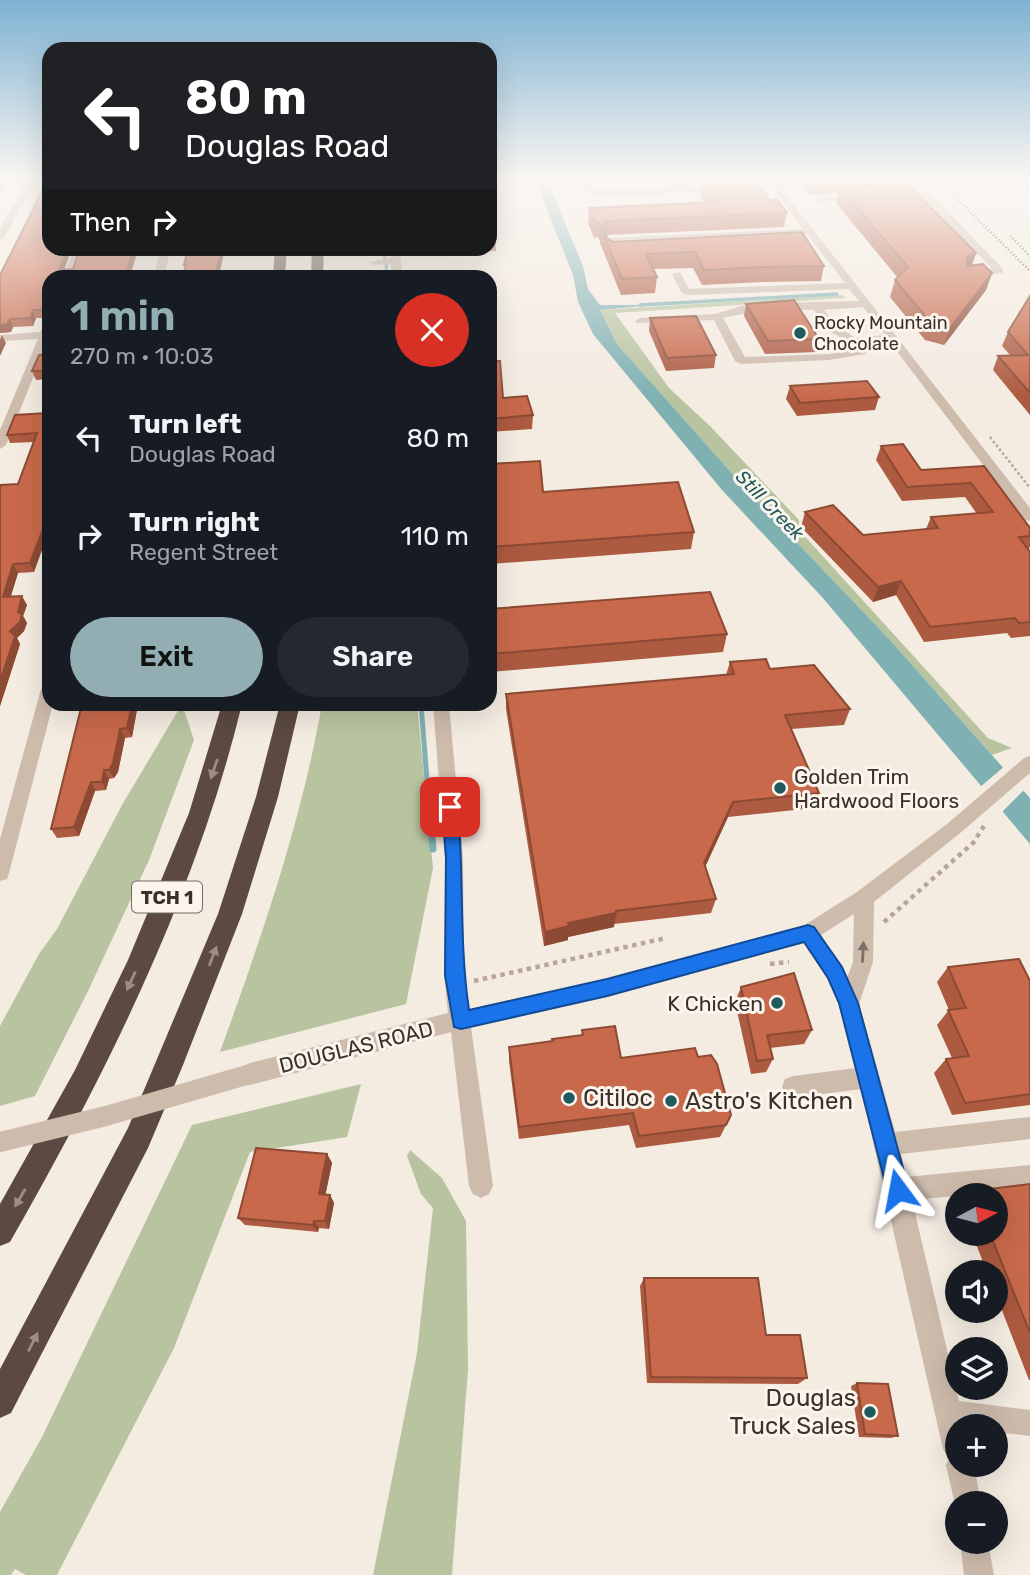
<!DOCTYPE html>
<html lang="en">
<head>
<meta charset="utf-8">
<style>
  :root { --surface:#171b24; --page:#242831; --text:#f1f3f6; --muted:#9ea1a6; --accent:#92aeb2 }
  body { margin:0; font-family:Rubik,sans-serif; background:var(--page); color:var(--text); height:100vh; display:flex; flex-direction:column; font-size:26px; white-space:nowrap }
  * { box-sizing:border-box; margin:0 }
  p { font-size:23px; color:var(--muted) }
  .icon { flex:none; width:38px; height:38px; fill:none; stroke:currentColor; stroke-width:2; stroke-linecap:round; stroke-linejoin:round }
  .map { position:relative; flex:1; overflow:hidden }
  .details { position:absolute; left:42px; top:270px; width:455px; height:441px; display:flex; flex-direction:column; background:var(--surface); border-radius:21px; box-shadow:0 7px 28px #0002 }
  .details>* { flex:none }
  .guide { position:absolute; left:42px; top:42px; width:455px; height:214px; border-radius:21px; box-shadow:0 7px 28px #0002; background:#202124; color:#fff; overflow:hidden }
  .needle { width:46px; rotate:83deg }
  .tools { position:absolute; left:945px; top:1183px; display:grid; gap:14px }
  .tools a { display:grid; place-items:center; width:63px; height:63px; border-radius:50%; background:var(--surface); box-shadow:0 7px 28px #0002; font-size:35px }
  .pin { position:absolute; display:grid; place-items:center; width:60px; height:60px; color:#fff; margin:-30px; border-radius:14px; box-shadow:0 4px 10px #0006 }
  .me { position:absolute; width:77px; margin:-38px; rotate:347deg; stroke-linejoin:round; filter:drop-shadow(0 0 5px #0008) }
  .turn { display:flex; align-items:center; gap:24px; height:147px; padding:0 28px; font-size:32px }
  .turn .icon { width:91px; height:91px; stroke-width:2.5 }
  .turn b { display:block; font-size:49px; line-height:60px }
  .then { display:flex; align-items:center; height:66px; padding:0 28px; background:#0003; gap:14px; font-size:26px }
  .round { display:grid; place-items:center; flex:none; width:74px; height:74px; border-radius:37px; background:var(--page) }
  .summary { display:flex; align-items:center; justify-content:space-between; height:119px; padding:0 28px }
  h1 { font-size:42px; font-weight:600; line-height:52px; color:var(--accent) }
  .button { display:flex; gap:14px; margin-top:auto; padding:14px 28px }
  .button a { flex:1; height:80px; border-radius:42px; background:var(--accent); color:#111; font-size:28px; font-weight:600; line-height:80px; text-align:center }
  .button a+a { background:var(--page); color:var(--text) }
  ul { padding:0; list-style:none }
  li { display:flex; align-items:center; gap:21px; height:98px; padding:0 28px }
  li div { flex:1 }
  li b { display:block; font-size:26px }
  li em { font-style:normal }
  .map>svg:first-child { display:block }
</style>
</head>
<body>
<div class="map">
<svg width="1030" height="1575" viewBox="0 0 1030 1575">
  <rect width="100%" height="100%" fill="#f4ebe1"/>
  <path fill="#b8c4a0" d="M842,295L845,298L615,313L669,388L709,425L799,520V530L988,738L1012,748L992,755L890,640L744,487L617,344L600,310Z
    M182,704L194,740L149,860L88,991L35,1096L0,1106V1026L39,954L57,929L122,805Z
    M322,704H417L433,868L406,1004L220,1052C261,938 301,824 322,704Z
    M361,1084L347,1137L250,1152L174,1348L57,1575H26L15,1569L11,1575H0V1512L42,1437L192,1125Z
    M410,1150L442,1178L466,1221L468,1369L452,1575H373L417,1353L433,1208L421,1194L407,1156Z"/>
  <path fill="#7fb0b2" d="M534,178H546L583,266L588,289L600,305H655L600,310L617,344L744,487L890,640L1030,798V844L822,597L722,490L593,334L578,302L573,275Z"/>
  <path fill="#f4ebe1" d="M1006,765L1026,788L1001,813L979,788Z"/>
  <g fill="none" stroke-linecap="round" stroke-linejoin="round">
    <path stroke="#7fb0b2" stroke-width="3.5" d="M385,248V259
      M386,263L387,276
      M640,305L837,294"/>
    <path stroke="#7fb0b2" stroke-width="5" d="M421,704L429,806"/>
    <path stroke="#7fb0b2" stroke-width="7" d="M429,804L433,849"/>
    <path stroke="#b9a596" stroke-width="2.5" stroke-dasharray="2.5 2.5" stroke-linecap="butt" d="M990,437L1030,488"/>
    <path stroke="#b9a596" stroke-width="4.5" stroke-dasharray="4.5 4.5" stroke-linecap="butt" d="M884,922L973,843L984,826
      M770,964L789,962
      M474,981L666,938"/>
    <path fill="#cdbbac" fill-rule="evenodd" d="M28,178H36L5,237L0,240V229Z
      M765,178H773L1030,508V521L1025,520L889,341L861,344L867,352L865,354L829,360L741,364L735,361L714,320L636,323L635,321L640,318L715,314L741,306L766,303L859,301L849,289L686,295L681,292L672,274L680,272L689,289L845,283L807,234L613,244L616,249L625,250L627,252L622,255L610,254L602,241L607,238L803,229ZM863,307L885,335L856,338L835,325L858,324L863,321L862,319H831L824,310ZM766,309L814,310L828,330L850,343L854,350L829,354L745,357L723,318Z
      M1022,178H1030V191L1018,181Z
      M582,179L594,190H602L724,186L728,189L724,192L602,196L588,194L578,182Z
      M927,190L1003,269V273L966,278V274L992,269L922,195L895,197L891,194L895,191Z
      M863,193L860,198L818,202L814,199Z
      M75,248H85L73,276H63Z
      M161,248H171L164,276H154Z
      M390,248H400L402,276H392L391,264L374,265L369,262L391,258Z
      M49,321V338L6,445L0,449V430L38,339L0,341V335L40,332L45,322Z
      M49,683V704H53L9,873L7,879L0,881V839L41,689Z
      M433,704H449L463,858L464,975L469,1009L607,979L803,926L857,892L947,824L1024,758L1030,756V773L959,834L874,902L873,962L859,1004L895,1132L1030,1117V1139L901,1154L906,1177L1030,1165V1189L912,1200L959,1401L1030,1410V1436L996,1432V1426H957V1465H974L981,1503H957V1513L946,1465L949,1459L943,1449L861,1089L793,1098L785,1095L782,1087L785,1079L793,1076L856,1068L839,1004L828,979L804,943L607,997L471,1027L493,1186L489,1194L481,1198L473,1194L469,1186L451,1032L250,1085L242,1081L239,1074L242,1067L250,1063L448,1013L444,975L445,858ZM854,914L853,962L847,978L821,935Z
      M960,1542H988L994,1575H964Z"/>
    <path fill="#5c4a42" fill-rule="evenodd" d="M275,248H287L285,276H273Z
      M312,248H324L323,276H311Z
      M222,704H242C196,894 106,1074 10,1242L0,1246V1204L75,1070L128,960L189,813Z
      M280,704H300L278,797L242,914L183,1065L148,1148L11,1413L0,1418V1369L128,1128L218,914L256,797Z"/>
    <path stroke="#3b302b" stroke-width="2.5" stroke-dasharray="1 2.5" stroke-linecap="butt" d="M936,178L1030,271
      M1010,236L1030,256"/>
    <path stroke="#cdbbac" stroke-width="20" d="M0,1142L106,1116L250,1074"/>
  </g>
  <path fill="#ac5a40" d="M664,178H746V179L787,213L784,227L607,235L609,240L614,242L824,266L821,281L763,282L702,285L693,268L653,269L657,277L655,293L621,295L600,243V241V242L598,237L594,238L588,223L589,208L705,203L700,195L702,184L668,185Z
    M795,178H871L873,180L872,186L976,253L972,265L992,273L986,290L944,345L925,340L890,297L895,280L898,278L836,203L838,193L810,195Z
    M490,216L496,239V251L410,256V248H490Z
    M134,252L136,256L130,276H49L45,318H36L33,326L13,327L11,332L0,333V275L73,269Z
    M1030,296V415L993,370L998,356H1011L1002,346L1008,332Z
    M746,304L819,339L816,352L765,354L744,316Z
    M650,318L716,355L714,368L666,371L649,331Z
    M49,354V379L36,380L32,371Z
    M490,361L503,398L533,415L532,429L490,432Z
    M790,386L879,397L875,410L797,416L786,399Z
    M48,413L34,572L18,573L10,597L27,605L23,616L27,623L24,631L17,638L20,644L0,706V485L18,484L34,442L10,443L7,435Z
    M881,446L921,470L984,466L1030,528V547L1028,550L1030,552V636L1011,638L1007,633L924,642L896,595L873,602L801,527L805,512L863,535L926,529L931,517L977,514L965,497L902,501L876,460Z
    M490,464L543,492L694,532L691,549L490,564Z
    M490,609L727,634L723,652L490,672Z
    M730,662L770,669L850,709L844,725L791,729L819,793L813,808L728,817L705,867L716,899L711,913L614,924V927L568,937V940L544,946L506,709V694L726,675Z
    M82,704H138L132,737L125,738L118,772L114,778L109,779L106,790L95,791L79,836L57,838L51,829Z
    M948,967L1030,981V1105L952,1115L934,1073L946,1059L952,1058L937,1025L949,1010L937,982Z
    M741,987L812,1030L804,1044L770,1048L773,1059L766,1072L751,1074L735,1002Z
    M582,1030L621,1058L698,1057L731,1115L720,1137L636,1148L629,1125L519,1139L509,1061V1047L552,1042V1039L582,1035Z
    M327,1154L332,1163L325,1195H330L334,1203L329,1229L319,1228L318,1232L245,1225L238,1218Z
    M1030,1184V1380H1029L996,1295V1272H987L972,1234H996V1195H968L973,1191Z
    M644,1278L766,1335L807,1378L798,1384L647,1383L640,1286Z
    M857,1383L898,1436L891,1438L859,1437L851,1386Z"/>
  <path fill="#8c4a34" d="M3,178H10L0,195V183Z
    M608,221L607,235L605,237L601,228L600,242L601,227Z
    M67,248H72L62,276L59,270Z
    M131,248H135L134,252L136,256L130,276H126Z
    M222,248H225L219,276H215Z
    M976,253L970,269L962,274L967,257Z
    M992,273L986,290L944,345L950,328Z
    M49,293V308L45,318L42,310Z
    M33,310L36,318L33,326L30,318Z
    M10,319L13,327L11,332L0,333V325Z
    M2,335L6,343L0,356V340Z
    M49,513V531L34,572L30,563Z
    M13,564L18,573L8,606L3,597Z
    M901,581L896,595L873,602L878,587Z
    M22,596L27,605L23,616L27,623L24,631L17,638L20,644L0,706V682L10,631Z
    M132,704H138L132,737L127,728Z
    M120,729L125,738L118,772L114,778L109,770Z
    M104,770L109,779L106,790L102,782Z
    M91,782L95,791L79,836L74,827Z
    M733,802L728,817L700,878L704,863Z
    M616,913L614,927L568,937V940L544,946L545,932L568,923Z
    M327,1154L332,1163L324,1202L319,1194Z
    M330,1195L334,1203L329,1229L325,1221Z
    M314,1221L319,1228L318,1232L313,1225Z"/>
  <path fill="#c8694b" stroke="#8c4a34" stroke-width="2" d="M49,178V248H67L59,270L73,269L80,248H133L126,276H49V293L42,310H33L30,318L10,319L7,324L0,325V275Z
    M807,178H871L873,180L812,184Z
    M755,179L770,200L777,199L787,213L608,221L601,227L599,223H595L589,208L716,202L702,181Z
    M908,184L976,253L967,257V266L983,264L992,273L950,328L931,323L895,280L908,267L840,188Z
    M490,216L496,239H490Z
    M601,228L609,240L614,242L802,232L824,266L766,267L704,270L695,252L646,254L657,277L622,279Z
    M188,248H222L215,276H183L186,265H184Z
    M476,271L477,276H441L440,273Z
    M1030,296V393L998,356L1028,355L1008,332Z
    M794,300L819,339L768,341L746,304Z
    M696,316L716,355L667,358L650,318Z
    M49,354V371H32L39,355Z
    M490,361H500L503,398L527,396L533,415L490,419Z
    M867,381L879,397L800,403L790,386Z
    M49,411V513L30,563L13,564L3,597L22,596L18,612L22,614L20,622L10,631L15,636L0,682V485L18,484L37,433L7,435L15,415L48,413Z
    M903,444L921,470L984,466L1030,528V536L1019,537L1030,552V622L1019,623L1015,618L930,627L901,581L878,587L805,512L833,505L863,535L938,528L931,517L993,512L971,483L907,487L881,446Z
    M540,461L543,492L678,482L694,532L490,547V464Z
    M710,592L727,634L490,654V609Z
    M766,659L770,669L814,665L850,709L785,715L819,793L733,802L704,863L716,899L616,911V913L568,923L569,926L545,932L506,694L734,674L730,662Z
    M82,704H132L127,728L120,729L113,763L109,770H104L102,782H91L74,827L51,829Z
    M1019,959L1030,981V1094L965,1103L946,1059L969,1056L948,1010L966,1008L948,967Z
    M794,973L812,1030L767,1035L773,1059L757,1061L741,987Z
    M615,1026L621,1058L695,1048L698,1057L711,1055L717,1064L731,1115L726,1125L639,1136L633,1113L519,1127L509,1047L553,1041L552,1039L583,1035L582,1030Z
    M256,1148L327,1154L319,1194L330,1195L325,1221H314L313,1225L238,1218Z
    M1030,1184V1333L990,1234H996V1195H975L973,1191Z
    M644,1278H758L766,1335H800L807,1378L651,1377Z
    M857,1383L888,1384L898,1436L865,1434Z"/>
  <defs><path id="oneway-solid" d="M-6-.8H1V-3.2L6.5 0L1 3.2V.8H-6Z" transform="scale(1.75)"/></defs>
  <g fill="#9c8e87">
    <use href="#oneway-solid" transform="translate(214 769) rotate(109)"/>
    <use href="#oneway-solid" transform="translate(213 956) rotate(-69)"/>
    <use href="#oneway-solid" transform="translate(131 981) rotate(115)"/>
    <use href="#oneway-solid" transform="translate(20 1198) rotate(120)"/>
    <use href="#oneway-solid" transform="translate(33 1342) rotate(-63)"/>
  </g>
  <use fill="#7d6f65" href="#oneway-solid" transform="translate(863 952) rotate(-87)"/>
  <linearGradient id="sky" x2="0" y2="1"><stop stop-color="#7eb2d2"/><stop offset="0.45" stop-color="#faf6f2"/><stop offset="1" stop-color="#faf6f2" stop-opacity="0"/></linearGradient>
  <rect width="1030" height="398" fill="url(#sky)"/>
  <path fill="#1a73e8" stroke="#114b97" stroke-width="2" d="M450,800L458,807C464,874 459,943 469,1010L607,979L808,925L814,927L842,967L858,1003L909,1190L906,1197L898,1201L891,1197L887,1190L839,1003L828,978L804,942L607,996L461,1029L454,1027L445,975L446,858L442,807Z"/>
  <g fill="#1f5a5e" stroke="#fbf5ee" stroke-width="2.5">
    <circle cx="800" cy="333" r="7"/>
    <circle cx="780" cy="788" r="7"/>
    <circle cx="777" cy="1003" r="7"/>
    <circle cx="569" cy="1098" r="7"/>
    <circle cx="671" cy="1101" r="7"/>
    <circle cx="870" cy="1412" r="7"/>
  </g>
  <g text-anchor="middle" dominant-baseline="central" stroke-width="6" stroke-linejoin="round" paint-order="stroke">
    <g font-size="18" fill="#3b302b" stroke="#fbf5ee" text-anchor="start">
      <text x="814" y="323">Rocky Mountain<tspan x="814" dy="21">Chocolate</tspan></text>
    </g>
    <g font-size="19" font-style="italic" fill="#1f5a5e" stroke="#fbf5ee">
      <text transform="translate(770 505) rotate(46)">Still Creek</text>
    </g>
    <rect fill="#fbf5ee" stroke="#756b66" stroke-width="2" x="132" y="881.5" width="70" height="31" rx="5"/>
    <g font-size="19" font-weight="bold" fill="#3b302b">
      <text x="167" y="897">TCH 1</text>
    </g>
    <g font-size="21" fill="#3b302b" stroke="#fbf5ee" text-anchor="start">
      <text x="794" y="776">Golden Trim<tspan x="794" dy="24">Hardwood Floors</tspan></text>
      <text x="763" y="1003" text-anchor="end">K Chicken</text>
    </g>
    <g font-size="21" fill="#3b302b" stroke="#fbf5ee">
      <text transform="translate(356 1047) rotate(-14)">DOUGLAS ROAD</text>
    </g>
    <g font-size="24" fill="#3b302b" stroke="#fbf5ee" text-anchor="start">
      <text x="583" y="1098">Citiloc</text>
      <text x="685" y="1101">Astro's Kitchen</text>
      <text x="856" y="1398" text-anchor="end">Douglas<tspan x="856" dy="28">Truck Sales</tspan></text>
    </g>
  </g>
</svg>
<div class="tools">
<a><svg class="needle" viewBox="-14 -14 28 28"><path d="M0-13l5 13h-10z" fill="#e53935"/><path d="M0 13l5-13h-10z" fill="#9ea1a6"/></svg></a>
<a><svg class="icon" aria-label="sound" viewBox="0 0 24 24"><path d="M4 9h4l5-4v14l-5-4H4zM17 9q2 3 0 6"/></svg></a>
<a><svg class="icon" aria-label="layers" viewBox="0 0 24 24"><path d="M12 4l9 5-9 5-9-5zM3 14l9 5 9-5"/></svg></a>
<a>+</a>
<a>−</a>
</div>
<div class="pin" style="left:450px;top:807px;background:#d93025"><svg class="icon" aria-label="arrive" viewBox="0 0 24 24"><path d="M6 21V4h12l-3 4 3 4H6"/></svg></div>
<svg class="me" style="left:898px;top:1190px" viewBox="-20 -20 40 40"><path d="M0-17L14 15 0 8-14 15z" fill="#1a73e8" stroke="#fff" stroke-width="4"/></svg>
<div class="guide">
<div class="turn"><svg class="icon" aria-label="left" viewBox="0 0 24 24"><path d="M17 20v-9H6M10 6l-5 5 5 5"/></svg><div><b>80 m</b>Douglas Road</div></div>
<div class="then">Then<svg class="icon" aria-label="right" viewBox="0 0 24 24"><path d="M7 20v-9h11M14 6l5 5-5 5"/></svg></div>
</div>
<section class="details">
<div class="summary"><div><h1>1 min</h1><p>270 m · 10:03</p></div><a class="round" style="background:#d93025;color:#fff"><svg class="icon" aria-label="close" viewBox="0 0 24 24"><path d="M6 6l12 12M18 6L6 18"/></svg></a></div>
<ul>
<li><svg class="icon" aria-label="left" viewBox="0 0 24 24"><path d="M17 20v-9H6M10 6l-5 5 5 5"/></svg><div><b>Turn left</b><p>Douglas Road</p></div><em>80 m</em></li>
<li><svg class="icon" aria-label="right" viewBox="0 0 24 24"><path d="M7 20v-9h11M14 6l5 5-5 5"/></svg><div><b>Turn right</b><p>Regent Street</p></div><em>110 m</em></li>
</ul>
<div class="button"><a>Exit</a><a>Share</a></div>
</section>
</div>
</body>
</html>
